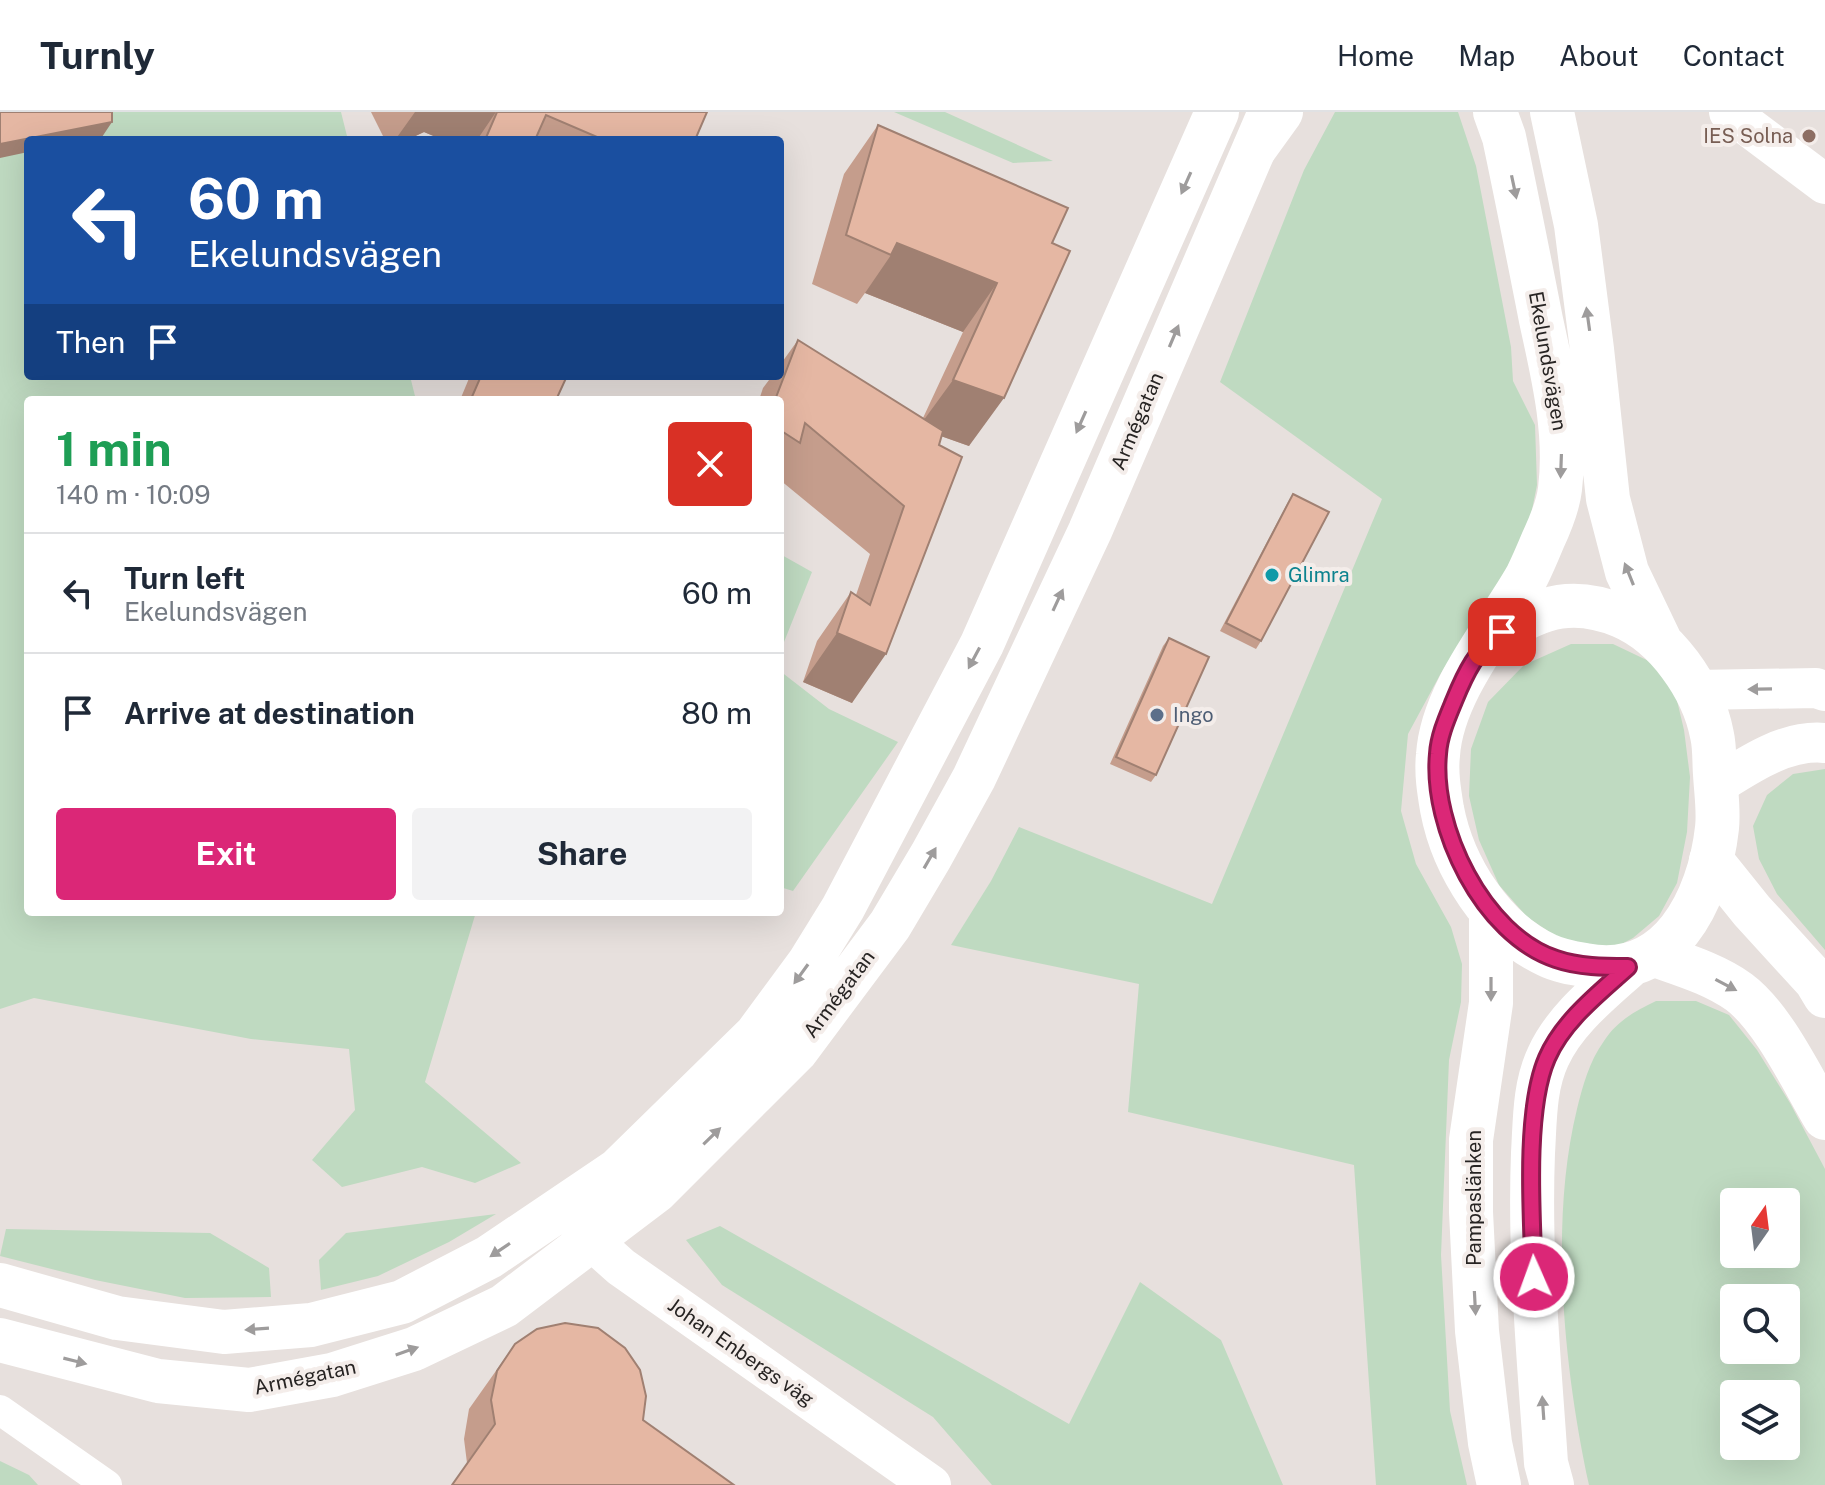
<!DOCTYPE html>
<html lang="en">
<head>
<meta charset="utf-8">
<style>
  :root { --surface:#fff; --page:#f2f2f3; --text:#1f2937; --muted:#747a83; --line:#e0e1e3; --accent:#db2777 }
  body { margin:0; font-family:"Public Sans",sans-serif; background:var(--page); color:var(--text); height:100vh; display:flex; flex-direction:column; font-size:30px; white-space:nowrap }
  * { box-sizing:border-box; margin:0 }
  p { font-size:26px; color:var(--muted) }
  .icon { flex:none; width:44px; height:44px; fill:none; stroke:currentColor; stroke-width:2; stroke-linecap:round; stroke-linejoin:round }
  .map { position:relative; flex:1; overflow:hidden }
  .drawer { position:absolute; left:24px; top:284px; width:760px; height:520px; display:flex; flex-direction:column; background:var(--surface); border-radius:8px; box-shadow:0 8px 32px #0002 }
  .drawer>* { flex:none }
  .top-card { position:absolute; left:24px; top:24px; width:760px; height:244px; border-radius:8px; box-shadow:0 8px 32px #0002; background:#1a4fa0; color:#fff; overflow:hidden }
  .needle { width:52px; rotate:14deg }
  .fabs { position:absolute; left:1720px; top:1076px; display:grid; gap:16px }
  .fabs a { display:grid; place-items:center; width:80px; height:80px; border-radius:8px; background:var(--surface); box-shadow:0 8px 32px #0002; font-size:40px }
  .pin { position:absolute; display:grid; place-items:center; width:68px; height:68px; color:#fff; margin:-34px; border-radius:16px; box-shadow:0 4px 12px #0006 }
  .me { position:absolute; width:88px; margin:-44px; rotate:358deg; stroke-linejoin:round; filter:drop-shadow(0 0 6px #0008) }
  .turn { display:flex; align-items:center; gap:28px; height:168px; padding:0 32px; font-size:36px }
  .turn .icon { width:104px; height:104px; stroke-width:2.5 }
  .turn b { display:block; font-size:56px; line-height:68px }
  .then { display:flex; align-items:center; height:76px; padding:0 32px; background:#0003; gap:16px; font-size:30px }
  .round { display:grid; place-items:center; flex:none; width:84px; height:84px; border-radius:8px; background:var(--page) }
  .summary { display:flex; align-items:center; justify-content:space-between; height:136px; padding:0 32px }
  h1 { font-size:48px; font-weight:700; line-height:60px; color:#1e9e55 }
  .button { display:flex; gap:16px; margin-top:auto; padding:16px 32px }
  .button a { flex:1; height:92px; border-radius:8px; background:var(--accent); color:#fff; font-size:32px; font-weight:700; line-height:92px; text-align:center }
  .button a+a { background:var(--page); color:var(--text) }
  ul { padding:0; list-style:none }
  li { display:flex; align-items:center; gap:24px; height:120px; padding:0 32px; border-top:2px solid var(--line) }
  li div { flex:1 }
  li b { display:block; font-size:30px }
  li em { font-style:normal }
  header { display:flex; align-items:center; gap:48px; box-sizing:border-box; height:112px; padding:0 40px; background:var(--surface); border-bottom:2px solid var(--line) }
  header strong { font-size:38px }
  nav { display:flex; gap:44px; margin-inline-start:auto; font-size:28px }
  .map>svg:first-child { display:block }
</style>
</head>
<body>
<header>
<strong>Turnly</strong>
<nav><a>Home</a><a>Map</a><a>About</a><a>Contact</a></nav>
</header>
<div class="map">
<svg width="1825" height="1373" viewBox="0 0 1825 1373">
  <rect width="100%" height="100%" fill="#e7e0dd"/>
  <path fill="#bfdac1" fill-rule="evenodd" d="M0,0H341L348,28H28V264H410L416,288H28V800H476L425,970L521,1051L475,1071L422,1055L342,1075L312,1048L355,998L349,937L251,927L34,886L0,897Z
    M894,0H945L1053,49L1013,51Z
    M1335,0H1458L1476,54L1511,235L1513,269L1535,313L1537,373L1526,428L1441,561L1408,622L1401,699L1416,752L1451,815L1462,852L1461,890L1449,948L1441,1143L1450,1299L1467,1373H1376L1354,1053L1128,1000L1139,872L951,833L991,769L1019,715L1212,792L1382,387L1220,270L1304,58Z
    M780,442L812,460L780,540Z
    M1571,532H1613L1655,552L1675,580L1684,618L1690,665L1687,720L1677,771L1659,804L1633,826L1608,839L1563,829L1527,805L1499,773L1479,728L1469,684L1471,637L1488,590L1524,553Z
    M780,559L829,597L898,630L793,779L780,775Z
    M1825,657V838L1777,782L1759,747L1753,714L1767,683L1793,662Z
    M1656,889H1696L1729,903L1757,938L1790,991L1825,1057V1373H1589C1564,1258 1549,1111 1577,997C1583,973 1589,950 1604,929C1617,909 1635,899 1656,889ZM1734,1090H1786V1142H1734ZM1734,1186H1786V1238H1734ZM1734,1282H1786V1334H1734Z
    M496,1102L449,1130L378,1164L321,1178L319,1148L346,1121Z
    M720,1114L1069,1312L1140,1170L1221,1228L1283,1373H992L933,1305L722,1173L686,1128Z
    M6,1117L210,1121L269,1156L271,1185L185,1186L95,1168L0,1144Z
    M0,1349L29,1363L38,1373H0Z"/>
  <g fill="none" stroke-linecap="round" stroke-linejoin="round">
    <path stroke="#fff" stroke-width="30" d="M0,1298L107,1373"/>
    <path stroke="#fff" stroke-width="40" d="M1729,0L1825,72
      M1696,578L1816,576L1825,579
      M1715,674C1747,654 1785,627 1825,631
      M571,1102L591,1128L621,1155L931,1373"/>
    <path stroke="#fff" stroke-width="44" d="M1711,748L1752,799L1816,869L1825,884
      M1655,843C1683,853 1714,862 1739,880C1773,905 1803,969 1825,1006
      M0,1173L117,1206L224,1220L311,1213L402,1190L489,1145L618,1058L756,923L809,851L843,796L982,532L1217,0
      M0,1228L158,1269L249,1278L332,1263L414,1237L504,1194L656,1079L796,939L890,813L931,744L974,666L1090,419L1270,0"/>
    <path stroke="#fff" stroke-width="44" d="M1552,0L1576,113L1592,237L1608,387L1627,460L1661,531
      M1255,36L1281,0
      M1485,532C1504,519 1523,505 1546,498C1571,490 1597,494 1621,504C1666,523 1703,576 1712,623C1715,636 1714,650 1715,662C1716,680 1719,699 1717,716C1709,788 1669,870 1585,853C1572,851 1559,849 1547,843C1493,818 1453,755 1442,697C1439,679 1436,661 1438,643C1442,580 1497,517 1527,464C1533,452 1538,440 1543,428C1550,413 1558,394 1560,377C1567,320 1553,263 1541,208C1529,147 1517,86 1504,25L1495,0
      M1491,799V891L1471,1028V1100L1477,1219L1490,1331L1499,1373
      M1552,1373L1546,1351C1539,1247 1529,1144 1533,1041C1535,1009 1534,975 1548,945C1564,909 1599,881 1628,855"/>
  </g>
  <path fill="#c59d8c" d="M371,0H707L695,28H443L424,20L407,28H385Z
    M878,13L1052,131L969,334L941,324L852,591L803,570L817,529L851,480L856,483L870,442L780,368V288H759L763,276L772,264H780V253L798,228L923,306L963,220L865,181L857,192L812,172L844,62Z
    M470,264H567L556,288H460Z
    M1293,382L1261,529L1256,537L1220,519L1288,390Z
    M1169,526L1156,663L1151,670L1110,652L1163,534Z
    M565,1211L467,1351L464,1327L469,1297L515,1232Z"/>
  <path fill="#a08072" d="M415,0H496L477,28H443L424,20L407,28H395Z
    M112,10L102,25L86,28H28V40L0,46V32Z
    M897,131L997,171L963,220L865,181L891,143Z
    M953,268L1004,286L969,334L918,316Z
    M837,521L886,542L852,591L803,570Z"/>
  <path fill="#e5b7a3" stroke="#a08072" stroke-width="2" d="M0,0H112V10L0,32Z
    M497,0H707L695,28H604L546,3L535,28H485Z
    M878,13L1068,96L1052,131L1070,139L1004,286L953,268L997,171L897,131L891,143L846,123Z
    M798,228L943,319L939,333L962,345L886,542L837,521L851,480L870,493L904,394L805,311L800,331L780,318V288H775Z
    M481,264H567L556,288H472L471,287Z
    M1293,382L1329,400L1261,529L1226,511Z
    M1169,526L1209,545L1156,663L1116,645Z
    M565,1211L598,1216L625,1236L640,1258L646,1284L643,1308L734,1373H452L495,1312L491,1288L497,1259L515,1232L537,1217Z"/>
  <defs><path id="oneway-solid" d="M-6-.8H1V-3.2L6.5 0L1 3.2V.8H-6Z" transform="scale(2)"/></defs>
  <g fill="#9e9c9c">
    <use href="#oneway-solid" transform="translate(1186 71) rotate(114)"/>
    <use href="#oneway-solid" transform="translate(1514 75) rotate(78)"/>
    <use href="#oneway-solid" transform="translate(1588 207) rotate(-98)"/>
    <use href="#oneway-solid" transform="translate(1174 224) rotate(-67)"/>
    <use href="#oneway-solid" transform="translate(1081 310) rotate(114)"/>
    <use href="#oneway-solid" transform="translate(1561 354) rotate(92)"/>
    <use href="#oneway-solid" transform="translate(1629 462) rotate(-112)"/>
    <use href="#oneway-solid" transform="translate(1058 488) rotate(-65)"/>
    <use href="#oneway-solid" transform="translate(974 546) rotate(118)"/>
    <use href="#oneway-solid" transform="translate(1760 577) rotate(179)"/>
    <use href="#oneway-solid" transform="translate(930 746) rotate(-60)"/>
    <use href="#oneway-solid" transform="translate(801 862) rotate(126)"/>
    <use href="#oneway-solid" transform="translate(1726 873) rotate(28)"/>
    <use href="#oneway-solid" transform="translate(1491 877) rotate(90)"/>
    <use href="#oneway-solid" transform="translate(712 1024) rotate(-44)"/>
    <use href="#oneway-solid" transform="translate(500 1138) rotate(146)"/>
    <use href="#oneway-solid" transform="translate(1475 1191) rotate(87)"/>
    <use href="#oneway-solid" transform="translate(257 1217) rotate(176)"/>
    <use href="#oneway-solid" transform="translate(407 1239) rotate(-19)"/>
    <use href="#oneway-solid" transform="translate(75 1249) rotate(14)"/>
    <use href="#oneway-solid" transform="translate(1543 1296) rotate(-94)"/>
  </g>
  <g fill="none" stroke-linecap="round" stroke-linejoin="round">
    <defs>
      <path id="route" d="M1502,520C1477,536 1465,562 1454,589C1447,606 1439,624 1438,642C1431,715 1483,823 1556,847C1579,855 1604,855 1628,855C1599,881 1563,909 1547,946C1524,999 1532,1106 1534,1165"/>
    </defs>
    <use href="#route" stroke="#8e194d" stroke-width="20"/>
    <use href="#route" stroke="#db2777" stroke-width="14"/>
  </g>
  <circle fill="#8d6e63" stroke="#f4edea" stroke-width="3" cx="1809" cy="24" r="8"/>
  <circle fill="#0f9aa8" stroke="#f4edea" stroke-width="3" cx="1272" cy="463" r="8"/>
  <circle fill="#5c6f8a" stroke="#f4edea" stroke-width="3" cx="1157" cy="603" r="8"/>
  <g text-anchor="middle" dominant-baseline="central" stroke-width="8" stroke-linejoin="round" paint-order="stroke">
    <g font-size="20" fill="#785e54" stroke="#f4edea" text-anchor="end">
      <text x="1793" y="24">IES Solna</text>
    </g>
    <g font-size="20" fill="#272423" stroke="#f4edea">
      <text transform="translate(1548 249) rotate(80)">Ekelundsvägen</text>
      <text transform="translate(1137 309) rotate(-67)">Armégatan</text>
      <text transform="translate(839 882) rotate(-53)">Armégatan</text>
      <text transform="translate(1474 1086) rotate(-90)">Pampaslänken</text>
      <text transform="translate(741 1240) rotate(35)">Johan Enbergs väg</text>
      <text transform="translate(305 1265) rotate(-12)">Armégatan</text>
    </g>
    <g font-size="20" fill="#0d838f" stroke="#f4edea" text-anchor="start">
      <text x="1288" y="463">Glimra</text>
    </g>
    <g font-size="20" fill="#4e5e75" stroke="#f4edea" text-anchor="start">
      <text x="1173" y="603">Ingo</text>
    </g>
  </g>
</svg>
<div class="fabs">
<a><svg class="needle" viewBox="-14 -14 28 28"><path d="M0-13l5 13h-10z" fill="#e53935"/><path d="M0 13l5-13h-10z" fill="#747a83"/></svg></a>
<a><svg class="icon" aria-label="search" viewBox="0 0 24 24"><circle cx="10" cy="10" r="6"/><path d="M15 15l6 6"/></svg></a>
<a><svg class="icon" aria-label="layers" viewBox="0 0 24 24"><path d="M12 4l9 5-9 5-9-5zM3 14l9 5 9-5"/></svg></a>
</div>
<div class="pin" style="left:1502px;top:520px;background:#d93025"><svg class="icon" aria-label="arrive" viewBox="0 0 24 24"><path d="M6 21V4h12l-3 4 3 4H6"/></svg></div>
<svg class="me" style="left:1534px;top:1165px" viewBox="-20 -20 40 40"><circle r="17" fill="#db2777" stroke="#fff" stroke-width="3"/><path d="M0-11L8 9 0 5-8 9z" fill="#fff"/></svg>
<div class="top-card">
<div class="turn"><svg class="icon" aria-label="left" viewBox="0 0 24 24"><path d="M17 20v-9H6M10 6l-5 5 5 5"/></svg><div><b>60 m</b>Ekelundsvägen</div></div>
<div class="then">Then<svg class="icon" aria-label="arrive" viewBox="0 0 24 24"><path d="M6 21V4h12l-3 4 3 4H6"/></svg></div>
</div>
<section class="drawer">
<div class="summary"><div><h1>1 min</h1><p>140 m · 10:09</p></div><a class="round" style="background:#d93025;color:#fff"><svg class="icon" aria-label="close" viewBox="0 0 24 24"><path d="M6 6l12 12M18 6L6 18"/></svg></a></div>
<ul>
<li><svg class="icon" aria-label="left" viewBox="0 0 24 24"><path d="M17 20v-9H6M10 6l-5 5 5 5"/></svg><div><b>Turn left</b><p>Ekelundsvägen</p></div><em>60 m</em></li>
<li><svg class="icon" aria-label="arrive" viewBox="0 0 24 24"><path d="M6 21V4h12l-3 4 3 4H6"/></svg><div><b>Arrive at destination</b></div><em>80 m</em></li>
</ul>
<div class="button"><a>Exit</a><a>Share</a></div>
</section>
</div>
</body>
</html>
